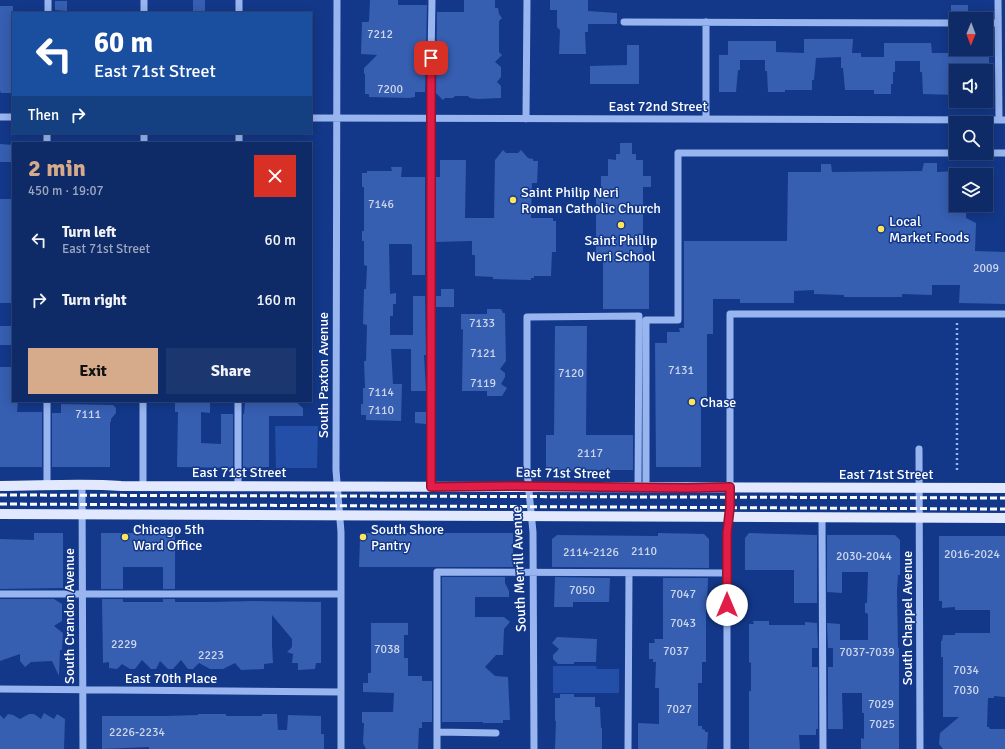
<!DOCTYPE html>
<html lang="en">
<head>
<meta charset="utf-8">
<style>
  :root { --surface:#0e2a67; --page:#1c3670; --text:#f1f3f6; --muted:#9ba7c0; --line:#2e467b; --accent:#d6ab8b }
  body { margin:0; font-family:Signika,sans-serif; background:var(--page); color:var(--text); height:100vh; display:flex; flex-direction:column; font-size:15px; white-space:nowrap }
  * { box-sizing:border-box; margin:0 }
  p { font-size:13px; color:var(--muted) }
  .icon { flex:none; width:22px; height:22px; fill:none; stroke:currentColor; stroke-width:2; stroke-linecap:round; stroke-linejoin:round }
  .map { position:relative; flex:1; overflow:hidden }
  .sheet { position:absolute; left:12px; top:142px; width:300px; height:260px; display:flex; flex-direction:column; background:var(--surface); border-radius:0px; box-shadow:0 2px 10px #0003,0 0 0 1px var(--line) }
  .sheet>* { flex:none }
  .guide { position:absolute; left:12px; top:12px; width:300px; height:122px; border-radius:0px; box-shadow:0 2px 10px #0003,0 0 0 1px var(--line); background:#1a4fa0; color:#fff; overflow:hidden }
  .needle { width:26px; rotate:181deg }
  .tools { position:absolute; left:949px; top:12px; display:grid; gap:8px }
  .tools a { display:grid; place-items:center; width:44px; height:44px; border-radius:0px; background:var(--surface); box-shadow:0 2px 10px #0003,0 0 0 1px var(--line); font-size:20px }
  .pin { position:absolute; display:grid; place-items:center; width:34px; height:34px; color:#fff; margin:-17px; border-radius:8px; box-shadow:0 2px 6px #0006 }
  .me { position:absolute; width:44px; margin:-22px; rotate:0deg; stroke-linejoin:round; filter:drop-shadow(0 0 3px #0008) }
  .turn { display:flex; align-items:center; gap:14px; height:84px; padding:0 16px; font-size:18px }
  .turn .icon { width:52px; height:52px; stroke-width:2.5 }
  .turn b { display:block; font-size:28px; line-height:34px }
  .then { display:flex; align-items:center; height:38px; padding:0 16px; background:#0003; gap:8px; font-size:15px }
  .round { display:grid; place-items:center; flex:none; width:42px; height:42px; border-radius:0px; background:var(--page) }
  .overview { display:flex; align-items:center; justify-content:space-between; height:68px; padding:0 16px }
  h1 { font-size:24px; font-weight:800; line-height:30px; color:var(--accent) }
  .action { display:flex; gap:8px; margin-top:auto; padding:8px 16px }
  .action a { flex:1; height:46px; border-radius:0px; background:var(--accent); color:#111; font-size:16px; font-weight:800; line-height:46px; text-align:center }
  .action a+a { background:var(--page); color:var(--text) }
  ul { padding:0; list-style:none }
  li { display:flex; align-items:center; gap:12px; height:60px; padding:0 16px }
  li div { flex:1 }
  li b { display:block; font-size:15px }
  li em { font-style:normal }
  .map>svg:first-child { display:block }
</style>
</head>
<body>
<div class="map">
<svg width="1005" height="749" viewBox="0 0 1005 749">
  <rect width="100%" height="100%" fill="#133889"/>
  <path fill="#244fa8" d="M275,426H318L317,468H276Z
    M553,666H596L597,669H619V693H553Z"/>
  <path fill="#365eb1" d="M193,0H205V13H193Z
    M370,0H398V5H427L425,92H415V97L409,98L369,97V94H365V75L364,73V68L377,55L361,54L362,22H368L369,21Z
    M464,0H495V8H498L499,14L502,18L499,21V52L502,55L495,62L501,67V77L497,82L501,86V98L478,99L470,98L468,96H455L453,98H445L443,100L436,93L437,12H464Z
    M550,0H588V11L617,13V24H588V32H585L586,54H559L560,30L557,27V10H550Z
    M55,1H67V11L55,10Z
    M951,5H968V18L951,17Z
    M0,6H13L12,44H13V93H1L0,91Z
    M804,39H853L852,53H861V57H884V43H931L932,53H986V57H989V71H956V95L923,94L922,72H920V61H895V72H893V84H891V94H874V90H845L843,68H841V57L816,58L814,80H812V90H785V92H768L767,71H765V60H740V70H738L736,92H719V55H728V41H776V52L804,53Z
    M627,45H639V84H590V66L627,65Z
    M620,143H632V154H636V160H643V176H651V187H643V253L649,254V309H603V254H596V191H601V176H608V159L616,160V154H620Z
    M0,144L13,145L12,162H0Z
    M503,150L506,153H518L521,150L528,158L533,159V161H538L537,183H532L531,218H553V221H556V252H552L551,276H534V278H531V280L493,279V277L475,276V255H472V241L435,242V177H440V160H466L465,218H494L495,160Z
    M924,163H937V172L956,171V205H966V218L976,223L975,251L1005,252V304L959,303L960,285H932V295L902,294V297H844V295L814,294V290L794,291V303H740V299H713V334H707V397H701V467H656L655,343H667V332H680L679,328H684V241H787L788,172H821V164H831L832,172L922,171Z
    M391,167H402L401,177H425V275H412V245L411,244H389L390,294L396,293V304H393V316H390V335H413V296H425L426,355H424L426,391H411V349H391L393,384H402L401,421L366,420V415H361V404H363V388H365L364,361H366L367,325L363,324L364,289H366L367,266L364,265V241H362V231H364V187H362V173H367V171H392Z
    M0,199H13V275L12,303H0Z
    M441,289H454V307H436L435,296H441Z
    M487,309H501L503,313H505L506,361L500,369L505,373V377L501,384L507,388L502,396H487V391H462L463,329L461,330V314H487Z
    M0,326H12L13,345H0Z
    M555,326H587L586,435H633V470H546V435H554Z
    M0,367H13V401H18L17,412H42V467H0Z
    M175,401H210V413L201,412V443L221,444V414H233V468L177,467L178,412H175Z
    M257,401H295L303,408V416H269V467L243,468V414H244L245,403H257Z
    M61,404L113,405L116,408V413L111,419V422H110V467H52V413H61Z
    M415,412H426V424L415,423Z
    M34,533H63V588L0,589V539L34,540Z
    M101,533H175V589H163V567H123V589H101Z
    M364,533H513V567H359L360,538Z
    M658,533L704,534L709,539V568L552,567V539L557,535L658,536Z
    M749,533L817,535V603H794V570H745V538Z
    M827,535H895L900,540V575H898L897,591L898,648H899V749H861V738L864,739V713H862V693H842L843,729H828V667H833V648H828L827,623L840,624V640H868V615L867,613H865V603H867L868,572H842V593L827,592Z
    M939,536H1005V697L994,696V698H988L987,727H989L990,729H1005V749H943L939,744L940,733L959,717H943V657H941V641H942L943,635H955V633H990V610H955V607L942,608V601H939Z
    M442,577H505V583L509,591V597H475V617H504L510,622L504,629L503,655H496L485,667L495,676L508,677L510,720H503V723H483V722H442Z
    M555,577L610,578L609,602H573V607H554Z
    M663,578H708L707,604H706V662H702V683H698V726H702V729L705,730V732H708L707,749H638V723L659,724V688H655L656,662H653V659H649V643H655L654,639H663Z
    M0,599H54L62,604V621L54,626L63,633L62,650H60L59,676L52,661L31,662L25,667L20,661V654L0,661Z
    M102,599H123V602H163V599H175V602H212L252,601L321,602V663H316L315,669L298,670V663H292L293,654L287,652L292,647V639L272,615V645L273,663L264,664V669L241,670L235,663L223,669H210L199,663L193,669H188L181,660L173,669H168L160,661L156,669H151L142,660L135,669H130L122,664L117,669L109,668V662L103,663Z
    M753,621H769V625H805V622L817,623L818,648H812V667H818V729H816V735H799L800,749H749V691H751V663L749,662V624H754Z
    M371,623H408V635H404V658H408V676H422V681H432V722H422V728H419L418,749H366L363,743L364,723H362V712H393L394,693L363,692V683H368V673H371Z
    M557,637L597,639L596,662H574V664H558L553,659V655L559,649L552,643Z
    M560,694H574V697H595V707H600L601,728H602V749H555L556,721H555V698H560Z
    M44,713L54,719L57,714L65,719L64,749H0V715L4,719L8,714L13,715L20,719L29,714H34L41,719Z
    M198,714H226V716H262V714H277L278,730H287L288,715L321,716V734H324V749H149V747L102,749V716H165L198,715Z"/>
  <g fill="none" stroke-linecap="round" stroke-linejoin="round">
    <path stroke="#98b5f0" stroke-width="2.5" stroke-dasharray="2 3" stroke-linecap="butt" d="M957,323V473"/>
    <path stroke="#98b5f0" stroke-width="7" d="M337,0L336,470L341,532V749
      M998,0L999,120
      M48,13V0
      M144,13V0
      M239,13V0
      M624,22L956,23
      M706,22V119
      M986,23H998
      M0,117H13
      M311,118L1005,120
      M526,119L527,0
      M47,133V143
      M144,143V133
      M239,143V133
      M47,401V486
      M238,401V486
      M919,449L920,749
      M82,484L83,749
      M143,486V401
      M431,487L430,119L432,0
      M646,488V320H678V153H1005
      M822,517L823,749
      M0,594H341
      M0,689L341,692
      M437,732L496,733
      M437,749V572L727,573
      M534,749L533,532L527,471V317L639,316L638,488
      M628,749L629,573
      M727,749V538L730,498V314H1005"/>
    <path stroke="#e2e9ff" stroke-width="10" d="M0,486C40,486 81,483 121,486L1005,488
      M0,514L1005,518"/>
    <path stroke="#fff" stroke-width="3" stroke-dasharray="7 3" stroke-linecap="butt" d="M0,495L1005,498
      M0,504L1005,509"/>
  </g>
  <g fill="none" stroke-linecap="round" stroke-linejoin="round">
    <defs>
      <path id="route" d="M431,58V487L513,486L687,488L730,487V507L727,533V605"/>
    </defs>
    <use href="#route" stroke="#92132f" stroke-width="10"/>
    <use href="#route" stroke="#e11d48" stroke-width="7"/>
  </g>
  <g fill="#ffe358" stroke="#133889" stroke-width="1.5">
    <circle cx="513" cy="200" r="4"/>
    <circle cx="621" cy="225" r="4"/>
    <circle cx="881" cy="229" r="4"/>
    <circle cx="692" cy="402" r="4"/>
    <circle cx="125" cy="537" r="4"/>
    <circle cx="363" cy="537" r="4"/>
  </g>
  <g text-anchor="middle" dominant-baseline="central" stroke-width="3" stroke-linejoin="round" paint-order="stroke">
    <g font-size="12" fill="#cdd7ec">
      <text x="380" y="34">7212</text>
      <text x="390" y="89">7200</text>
      <text x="381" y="204">7146</text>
      <text x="986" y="268">2009</text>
      <text x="482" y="323">7133</text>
      <text x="483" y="353">7121</text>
      <text x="681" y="370">7131</text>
      <text x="571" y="373">7120</text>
      <text x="483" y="383">7119</text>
      <text x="381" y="392">7114</text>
      <text x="381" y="410">7110</text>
      <text x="88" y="414">7111</text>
      <text x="590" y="453">2117</text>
      <text x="644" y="551">2110</text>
      <text x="591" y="552">2114-2126</text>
      <text x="972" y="554">2016-2024</text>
      <text x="864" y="556">2030-2044</text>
      <text x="582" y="590">7050</text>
      <text x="683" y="594">7047</text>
      <text x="683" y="623">7043</text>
      <text x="124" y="644">2229</text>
      <text x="387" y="649">7038</text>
      <text x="676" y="651">7037</text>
      <text x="867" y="652">7037-7039</text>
      <text x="211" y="655">2223</text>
      <text x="966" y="670">7034</text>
      <text x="966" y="690">7030</text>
      <text x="881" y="704">7029</text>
      <text x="679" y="709">7027</text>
      <text x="882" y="724">7025</text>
      <text x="137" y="732">2226-2234</text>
    </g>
    <g font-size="14" fill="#fff" stroke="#133889">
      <text x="658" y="106">East 72nd Street</text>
      <text transform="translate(323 375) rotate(-90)">South Paxton Avenue</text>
      <text x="239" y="472">East 71st Street</text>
      <text transform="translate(563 473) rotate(1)">East 71st Street</text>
      <text x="886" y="474">East 71st Street</text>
      <text transform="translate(519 569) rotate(-92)">South Merrill Avenue</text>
      <text transform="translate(69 616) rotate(-90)">South Crandon Avenue</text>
      <text transform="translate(907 618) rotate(-90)">South Chappel Avenue</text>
      <text x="171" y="678">East 70th Place</text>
    </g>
    <g font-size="14" fill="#fff" stroke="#133889" text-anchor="start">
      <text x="521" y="192">Saint Philip Neri<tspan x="521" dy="16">Roman Catholic Church</tspan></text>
      <text x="889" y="221">Local<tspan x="889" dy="16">Market Foods</tspan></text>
      <text x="621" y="240" text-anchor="middle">Saint Phillip<tspan x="621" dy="16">Neri School</tspan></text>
      <text x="700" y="402">Chase</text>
      <text x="133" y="529">Chicago 5th<tspan x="133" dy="16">Ward Office</tspan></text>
      <text x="371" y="529">South Shore<tspan x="371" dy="16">Pantry</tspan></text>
    </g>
  </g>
</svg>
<div class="tools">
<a><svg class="needle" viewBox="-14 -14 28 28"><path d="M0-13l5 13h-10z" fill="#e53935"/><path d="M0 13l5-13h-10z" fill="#9ba7c0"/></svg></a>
<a><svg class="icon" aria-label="sound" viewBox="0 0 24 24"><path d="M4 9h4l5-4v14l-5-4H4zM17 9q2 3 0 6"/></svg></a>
<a><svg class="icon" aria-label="search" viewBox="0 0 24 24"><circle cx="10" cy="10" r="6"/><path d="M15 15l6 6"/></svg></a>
<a><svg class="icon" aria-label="layers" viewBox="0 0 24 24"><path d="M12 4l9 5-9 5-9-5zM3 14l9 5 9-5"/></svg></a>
</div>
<div class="pin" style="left:431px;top:58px;background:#d93025"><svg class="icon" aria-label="arrive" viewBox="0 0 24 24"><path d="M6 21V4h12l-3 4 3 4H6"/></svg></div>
<svg class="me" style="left:727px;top:605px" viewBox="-20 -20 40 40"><circle r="19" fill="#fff"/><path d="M0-13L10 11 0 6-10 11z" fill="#e11d48"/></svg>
<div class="guide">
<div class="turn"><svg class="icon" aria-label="left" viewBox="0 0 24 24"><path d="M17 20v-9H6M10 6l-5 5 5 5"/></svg><div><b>60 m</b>East 71st Street</div></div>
<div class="then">Then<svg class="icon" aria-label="right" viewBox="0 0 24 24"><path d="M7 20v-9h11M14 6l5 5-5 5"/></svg></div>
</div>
<section class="sheet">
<div class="overview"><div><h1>2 min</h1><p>450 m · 19:07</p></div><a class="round" style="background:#d93025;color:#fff"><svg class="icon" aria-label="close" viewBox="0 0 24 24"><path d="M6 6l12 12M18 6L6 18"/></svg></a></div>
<ul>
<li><svg class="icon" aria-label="left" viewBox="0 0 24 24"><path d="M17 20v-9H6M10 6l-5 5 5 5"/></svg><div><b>Turn left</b><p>East 71st Street</p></div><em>60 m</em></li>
<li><svg class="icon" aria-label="right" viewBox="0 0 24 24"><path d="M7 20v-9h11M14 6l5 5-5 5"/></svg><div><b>Turn right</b></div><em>160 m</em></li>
</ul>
<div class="action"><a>Exit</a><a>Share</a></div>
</section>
</div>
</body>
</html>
